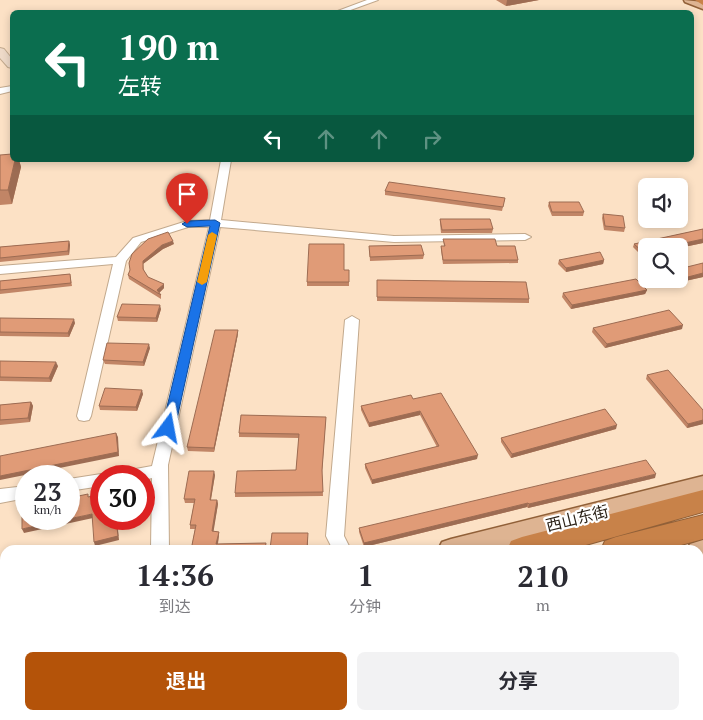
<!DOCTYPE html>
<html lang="zh">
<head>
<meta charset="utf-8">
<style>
  :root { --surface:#fff; --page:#f2f2f3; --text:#2b2b33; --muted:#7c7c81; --accent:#b45309 }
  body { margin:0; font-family:"PT Serif","Noto Sans SC",serif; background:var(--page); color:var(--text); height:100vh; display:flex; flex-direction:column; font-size:19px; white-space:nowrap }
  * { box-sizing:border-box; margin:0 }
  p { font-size:16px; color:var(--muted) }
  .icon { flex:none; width:28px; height:28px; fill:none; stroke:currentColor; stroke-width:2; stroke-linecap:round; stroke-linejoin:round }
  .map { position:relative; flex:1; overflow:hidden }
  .drawer { position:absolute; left:0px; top:545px; width:704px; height:175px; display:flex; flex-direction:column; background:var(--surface); border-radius:15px 15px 0 0; box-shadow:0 2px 8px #0003 }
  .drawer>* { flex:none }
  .guide { position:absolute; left:10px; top:10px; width:684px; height:152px; border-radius:8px; box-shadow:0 2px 8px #0003; background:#0b6e4f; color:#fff; overflow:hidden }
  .fabs { position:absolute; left:638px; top:178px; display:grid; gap:10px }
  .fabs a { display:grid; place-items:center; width:50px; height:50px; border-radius:8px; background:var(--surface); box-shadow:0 2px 8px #0003; font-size:25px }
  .speed { position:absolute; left:15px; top:465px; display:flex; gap:10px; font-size:25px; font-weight:700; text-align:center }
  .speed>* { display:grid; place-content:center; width:65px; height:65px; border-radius:50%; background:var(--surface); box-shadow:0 2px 8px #0003; line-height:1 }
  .speed small { font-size:12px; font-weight:400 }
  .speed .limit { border:8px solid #d22; background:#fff; color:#111 }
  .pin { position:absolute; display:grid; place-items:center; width:42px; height:42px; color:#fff; margin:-51px -21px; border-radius:50% 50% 50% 0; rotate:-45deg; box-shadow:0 0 5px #0007 }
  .pin .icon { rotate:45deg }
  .me { position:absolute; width:55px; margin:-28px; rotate:13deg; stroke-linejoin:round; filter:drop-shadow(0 0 4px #0008) }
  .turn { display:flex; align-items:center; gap:18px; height:105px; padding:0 25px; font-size:22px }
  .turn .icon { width:65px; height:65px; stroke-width:2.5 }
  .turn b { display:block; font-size:35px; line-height:42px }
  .lanes { display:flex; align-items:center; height:48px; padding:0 25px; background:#0003; justify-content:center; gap:25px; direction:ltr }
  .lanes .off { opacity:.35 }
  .eta { display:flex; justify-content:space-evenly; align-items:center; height:85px; text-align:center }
  .eta b { font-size:30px; font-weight:700; line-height:35px }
  .action { display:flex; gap:10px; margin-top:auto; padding:10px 25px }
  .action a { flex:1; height:58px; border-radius:8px; background:var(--accent); color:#fff; font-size:20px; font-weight:700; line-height:58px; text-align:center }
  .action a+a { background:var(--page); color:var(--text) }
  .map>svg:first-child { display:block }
</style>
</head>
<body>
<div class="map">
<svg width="703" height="720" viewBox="0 0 703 720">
  <rect width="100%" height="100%" fill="#fce1c5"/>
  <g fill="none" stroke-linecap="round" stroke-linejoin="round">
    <defs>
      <path id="street" d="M367,0H378L345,12H335Z
        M12,86V91L0,94V88Z
        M221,160H231L221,220L394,236L525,234L531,237L525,240L394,242L220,227L168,465L169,550H151L152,478L144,480V476H117L119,472L152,466L209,227H188L141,242L126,261L91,416L89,420L84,421L79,420L77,416L113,264L0,274V266L116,257L133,238L187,221L210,220Z
        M352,316L359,320L344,536L351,550H333L326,536L345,320Z
        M101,474L107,476H101V486L69,491V479Z
        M26,486V498L0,503V489Z"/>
      <path id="secondary" d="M0,48L4,49L12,59V68L8,67L0,58Z"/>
      <path id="primary" d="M684,0L703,2V9L685,2Z
        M703,476V496L495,550H438L442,542L451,539Z
        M703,540V562L699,563V550H687L690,544Z
        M75,715H123L121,720H73Z"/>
      <path id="highway" d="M695,0H703V5Z
        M703,490V512L568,550H507L511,541L522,537Z
        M703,515V539L663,550H601L605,541L616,537Z
        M5,652V715H23L20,720H0V653Z"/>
    </defs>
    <use href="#street" stroke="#c2a98d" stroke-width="2"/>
    <use href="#secondary" stroke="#c2a98d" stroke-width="2"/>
    <use href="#primary" stroke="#916038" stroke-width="3"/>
    <use href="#highway" stroke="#916038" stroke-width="2"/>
    <use href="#street" fill="#fff" fill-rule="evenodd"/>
    <use href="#secondary" fill="#eedac8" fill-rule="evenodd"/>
    <use href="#primary" fill="#deb492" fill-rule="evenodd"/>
    <use href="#highway" fill="#c88249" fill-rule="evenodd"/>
  </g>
  <path fill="#c18566" d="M496,0H539L506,6Z
    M0,155L12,160H19L21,167L12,204L0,205Z
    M385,191L505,198L502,211L385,195Z
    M549,202L584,212L583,216H552L548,206Z
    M603,214L625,228L624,232L604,230L602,218Z
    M440,219L493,229L492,233H441L440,223Z
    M703,229V243L679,248L646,246V255L642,256L633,247L634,244Z
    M443,239L497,246L518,260V263L443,264L441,250V246H444Z
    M69,241L70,245L69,255L0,262V247Z
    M174,244L163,249L143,264L144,271L148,277L164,288L159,293L161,295V299L129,279L128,275L130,270L132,254Z
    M369,246L424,255L423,259L370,261Z
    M559,260H604L603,264L566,272L558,264Z
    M703,263V277L667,285L660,279H679Z
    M344,270H349V286H307V282Z
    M70,274L72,286L0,294V281Z
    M377,280L529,299V303L377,301Z
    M647,290L645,294L571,309L562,297L563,293Z
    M161,309L157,322L118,321L117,317Z
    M0,318L75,323L69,337L0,336Z
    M593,328L682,329L605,348L592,332Z
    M238,334L214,452L188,451L187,447Z
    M150,348L144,366L105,364L103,360Z
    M0,361L58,366L51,382L0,381Z
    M647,375L703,410V424L687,428L646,379Z
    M143,394L137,411L100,410L99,406Z
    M413,399L477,459L372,484L365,468V464L437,447L420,415L369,427L361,410V406Z
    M31,402L33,406L30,422L0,425V405Z
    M326,417L322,474L323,496L235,497V493L296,470L299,438L239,437V433Z
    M616,429L511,458L501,442V438Z
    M215,475L211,500H217L218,504L213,531L219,532V535L218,544L266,543V550H191L195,529H190V525L194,503H185L184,499Z
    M655,478L528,508L527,507L364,547L359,532V528Z
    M272,533L308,537V550H271Z
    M403,715H455L457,720H404Z
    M570,715H603L587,720H572Z"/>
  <path fill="#9d6c53" d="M507,0H539L506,6Z
    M15,160H19L21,167L12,204L8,190Z
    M703,239V243L679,248V246H671Z
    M69,241L70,245L69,255L68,251Z
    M173,241L174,244L163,249L143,264L144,273L143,261L162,245Z
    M643,252H646V255L642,256Z
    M604,260L603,264L566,272V268Z
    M703,273V277L667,285L669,282Z
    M164,284V288L158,294L157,290Z
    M647,290L645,294L571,309L572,305Z
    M160,305L161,309L157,322L156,318Z
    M74,319L75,323L69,337L68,333Z
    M683,325L682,329L605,348L607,344Z
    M238,330V334L214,452V448Z
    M149,344L150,348L144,366L143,362Z
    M56,362L58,366L51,382L49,378Z
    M142,390L143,394L137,411L136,407Z
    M31,402L33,406L30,422L28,418Z
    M420,411V415L369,427V423Z
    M703,420V424L687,428L688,424Z
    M617,425L616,429L511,458L512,454Z
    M116,433L118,437L119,456L0,480V476Z
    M478,455L477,459L372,484V480Z
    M214,471L215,475L210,504V500Z
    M656,474L655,478L528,508L529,504Z
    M217,500L218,504L213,535L212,531Z
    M528,503L527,507L364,547V543Z
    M92,514L93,518L24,533L22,529Z
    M116,519H117L119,540L95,546L94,542Z
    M219,532V535L217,548L216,544Z
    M5,618V623L0,624V620Z
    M703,668V672L699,679V670Z
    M304,715H316L299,720H287Z
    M579,715H603L587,720H576Z"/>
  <path fill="#e09b77" stroke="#9d6c53" d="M12,154V160H15L8,190H0V155Z
    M389,182L505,198L503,207L385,191Z
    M549,202H579L584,212H552Z
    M603,214L623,216L625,228L605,226Z
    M440,219H490L493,229L442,230Z
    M703,229V239L671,246H646V252H643L634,244Z
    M168,232L173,241L162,245L143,261V269L148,277L164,284L157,290L161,295L128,275L130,270L129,263L132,254L148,239Z
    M443,239H495L497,246H515L518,260H443L441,246H445Z
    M69,241L68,251L0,258V247Z
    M309,244H344V270H349V282H307Z
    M421,245L424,255L370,257L369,246Z
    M600,252L604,260L566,268L559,260Z
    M703,263V273L669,282L666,279H679V269Z
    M70,274L71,283L0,290V281Z
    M636,279L647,290L572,305L563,293Z
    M377,280L526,282L529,299L377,297Z
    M122,304L160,305L156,318L117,317Z
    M669,310L683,325L607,344L593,328Z
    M0,318L74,319L68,333L0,332Z
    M215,330H238L214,448L187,447Z
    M107,343L149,344L143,362L103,360Z
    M0,361L56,362L49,378L0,377Z
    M668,370L703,410V420L688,424L647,375Z
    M105,388L142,390L136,407L99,406Z
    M441,393L478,455L372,480L365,464L439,446L420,411L369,423L361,406L411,395L413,399Z
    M31,402L28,418L0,420V405Z
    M605,409L617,425L512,454L501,438Z
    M241,415L326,417L322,470L323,492L235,493L237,471L296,470L299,434L239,433Z
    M116,433L118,452L0,476V456Z
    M646,460L656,474L529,504L528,503L364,543L359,528Z
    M189,471H214L210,500H217L212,531L219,532L216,544L266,543L265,550H191L196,525H190L195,499H184Z
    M88,494V497L101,494V519H116L118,536L94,542L92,514L22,529V508L26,507V519H69V498Z
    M272,533H308L307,549H270Z
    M5,589V618L0,620V590Z
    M699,656L703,663V668L699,670Z
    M209,715H304L287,720H192Z
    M316,715H357L358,720H318Z
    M412,715H455L457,720H414Z"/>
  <path fill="#1a73e8" stroke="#114b97" d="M215,220L220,223L175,428L173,431H164L162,428L210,226L187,227L182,224L187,221Z"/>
  <path fill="#f59e0b" d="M212,232L217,235L207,282L202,285L197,282L208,235Z"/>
  <g text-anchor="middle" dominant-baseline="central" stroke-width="4.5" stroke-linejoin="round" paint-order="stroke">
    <g font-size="16" fill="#2b2217" stroke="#fff">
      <text transform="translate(577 518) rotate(-14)">西山东街</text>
    </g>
  </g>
</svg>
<div class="fabs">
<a><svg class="icon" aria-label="sound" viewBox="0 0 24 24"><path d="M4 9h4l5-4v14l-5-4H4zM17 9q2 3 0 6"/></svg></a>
<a><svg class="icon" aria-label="search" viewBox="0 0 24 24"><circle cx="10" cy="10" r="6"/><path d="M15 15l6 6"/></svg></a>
</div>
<div class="speed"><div>23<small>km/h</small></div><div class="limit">30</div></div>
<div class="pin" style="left:187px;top:224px;background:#d93025"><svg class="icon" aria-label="arrive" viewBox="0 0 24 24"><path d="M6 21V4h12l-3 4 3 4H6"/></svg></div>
<svg class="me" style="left:168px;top:428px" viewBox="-20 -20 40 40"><path d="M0-17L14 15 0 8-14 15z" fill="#1a73e8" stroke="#fff" stroke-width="4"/></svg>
<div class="guide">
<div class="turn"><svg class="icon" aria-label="left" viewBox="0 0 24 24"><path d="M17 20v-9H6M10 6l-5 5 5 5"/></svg><div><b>190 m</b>左转</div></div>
<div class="lanes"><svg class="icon" aria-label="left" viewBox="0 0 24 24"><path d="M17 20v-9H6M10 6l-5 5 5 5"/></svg><svg class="icon off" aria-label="ahead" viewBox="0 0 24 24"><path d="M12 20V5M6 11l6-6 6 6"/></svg><svg class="icon off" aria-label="ahead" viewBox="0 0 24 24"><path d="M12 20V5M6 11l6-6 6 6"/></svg><svg class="icon off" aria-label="right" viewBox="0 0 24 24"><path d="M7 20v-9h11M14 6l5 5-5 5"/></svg></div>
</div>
<section class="drawer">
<div class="eta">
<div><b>14:36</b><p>到达</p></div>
<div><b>1</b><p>分钟</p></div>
<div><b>210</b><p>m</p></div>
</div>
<div class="action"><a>退出</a><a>分享</a></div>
</section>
</div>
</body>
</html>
